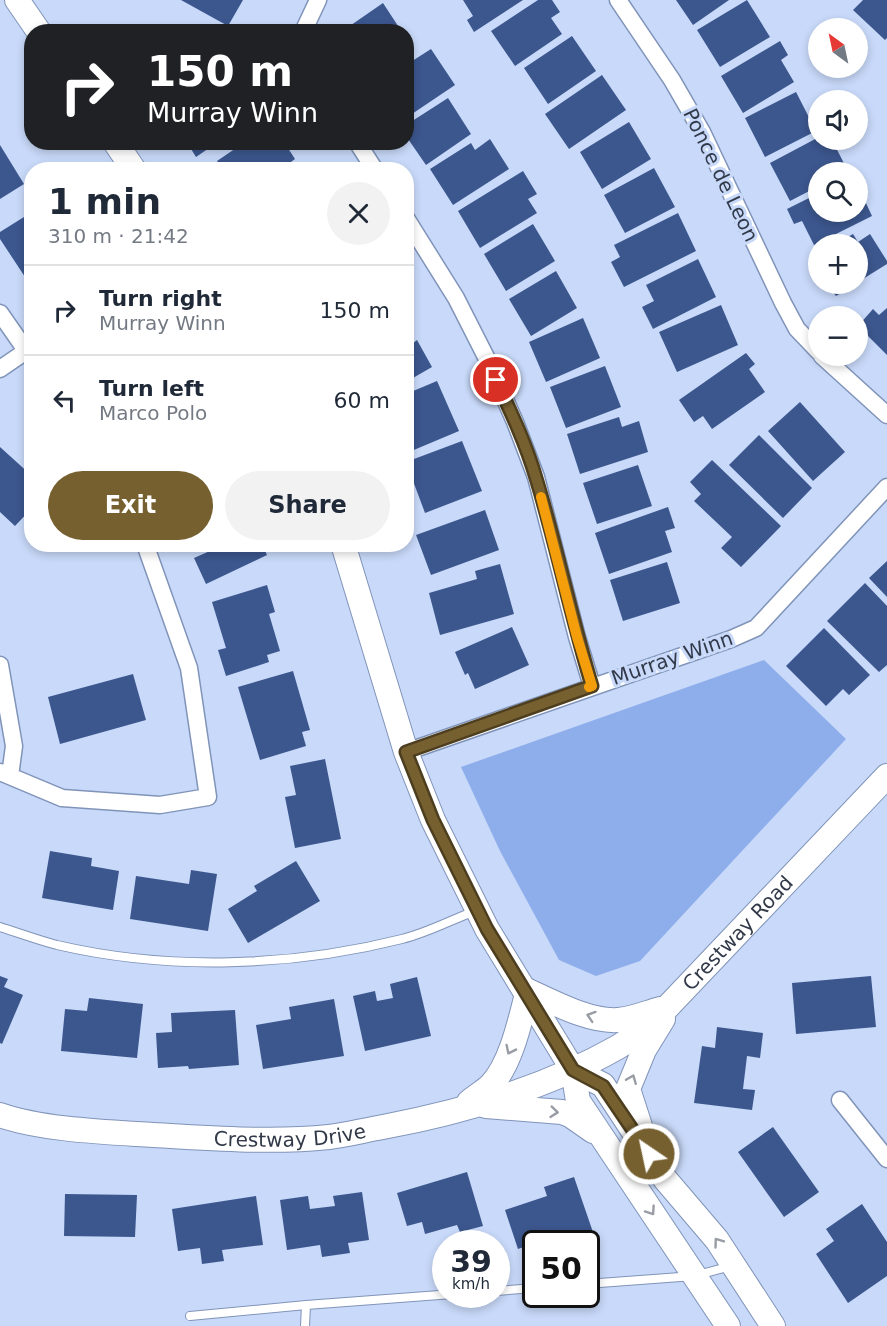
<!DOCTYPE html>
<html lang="en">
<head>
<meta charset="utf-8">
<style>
  :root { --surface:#fff; --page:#f2f2f3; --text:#1f2937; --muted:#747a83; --line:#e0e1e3; --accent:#776030 }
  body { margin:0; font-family:"DejaVu Sans",sans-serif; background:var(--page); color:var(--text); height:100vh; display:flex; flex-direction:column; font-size:22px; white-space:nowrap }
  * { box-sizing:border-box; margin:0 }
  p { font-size:20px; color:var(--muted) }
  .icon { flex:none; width:33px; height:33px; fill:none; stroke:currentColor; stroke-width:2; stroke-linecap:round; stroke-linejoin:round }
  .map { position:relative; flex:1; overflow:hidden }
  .panel { position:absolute; left:24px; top:162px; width:390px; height:390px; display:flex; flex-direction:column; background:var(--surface); border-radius:24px; box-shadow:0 3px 9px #0003 }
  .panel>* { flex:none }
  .guide { position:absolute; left:24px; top:24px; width:390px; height:126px; border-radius:24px; box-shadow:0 3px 9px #0003; background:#202124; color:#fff; overflow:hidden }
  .needle { width:39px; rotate:327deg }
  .tools { position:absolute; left:808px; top:18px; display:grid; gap:12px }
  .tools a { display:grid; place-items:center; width:60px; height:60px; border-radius:50%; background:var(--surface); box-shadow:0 3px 9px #0003; font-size:30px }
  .speed { position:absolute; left:432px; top:1230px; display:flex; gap:12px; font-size:30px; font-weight:700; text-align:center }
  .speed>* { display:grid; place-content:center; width:78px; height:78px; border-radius:50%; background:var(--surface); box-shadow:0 3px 9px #0003; line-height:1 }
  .speed small { font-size:15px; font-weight:400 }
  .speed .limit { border:3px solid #111; border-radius:9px; background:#fff; color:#111 }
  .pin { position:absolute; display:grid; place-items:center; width:51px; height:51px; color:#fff; margin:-26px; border:3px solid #fff; border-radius:50%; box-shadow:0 2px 6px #0007 }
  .me { position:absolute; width:66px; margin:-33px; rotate:326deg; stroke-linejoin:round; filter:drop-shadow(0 0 4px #0008) }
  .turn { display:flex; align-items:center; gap:21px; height:126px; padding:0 24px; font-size:27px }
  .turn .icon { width:78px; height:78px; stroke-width:2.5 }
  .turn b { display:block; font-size:42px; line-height:51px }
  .round { display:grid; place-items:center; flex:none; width:63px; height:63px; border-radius:32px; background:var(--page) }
  .head { display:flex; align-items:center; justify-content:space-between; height:102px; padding:0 24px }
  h1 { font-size:36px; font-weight:800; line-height:45px }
  .action { display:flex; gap:12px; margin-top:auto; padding:12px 24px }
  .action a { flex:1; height:69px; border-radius:36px; background:var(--accent); color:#fff; font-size:24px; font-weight:800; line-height:69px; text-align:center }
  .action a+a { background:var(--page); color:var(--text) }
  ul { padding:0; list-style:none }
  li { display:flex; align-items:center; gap:18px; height:90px; padding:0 24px; border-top:2px solid var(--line) }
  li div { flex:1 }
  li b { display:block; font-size:22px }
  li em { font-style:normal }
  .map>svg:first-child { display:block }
</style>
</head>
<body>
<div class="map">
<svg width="887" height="1326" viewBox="0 0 887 1326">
  <rect width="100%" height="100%" fill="#c8d9f9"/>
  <path fill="#8eaeeb" d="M764,660L846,739L640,961L596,976L559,960L500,851L461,767Z"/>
  <path fill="#3c578e" d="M181,0H243L228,26Z
    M463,0H523L474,32L467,20L473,16Z
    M538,0H552L560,12L551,18L562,34L515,66L491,31Z
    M676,0H729L693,25Z
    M747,0L770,37L720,67L697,30Z
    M863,0H887V38L885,40L853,10Z
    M383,3L402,32H341Z
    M572,36L596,71L548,104L524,68Z
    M780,41L788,55L781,60L794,82L743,113L721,76Z
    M431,49L455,85L406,118V65Z
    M602,75L626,110L569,149L545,114Z
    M796,92L816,131L765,157L745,118Z
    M448,98L471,134L426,165L406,136V125Z
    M629,122L651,159L602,189L580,152Z
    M819,137V140H832L848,171L844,172H819V186L790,201L770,163Z
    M490,139L509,169L453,205L430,169L471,143L475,150Z
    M191,142H218L196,157L188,144Z
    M245,142H284L295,159L280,170H223L217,161Z
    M0,145L24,184L0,199Z
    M654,168L675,207L625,233L604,195Z
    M523,171L537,194L528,199L537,213L480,248L458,211Z
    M858,186L872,216L814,245L802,221L794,224L787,209L819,193V212H858Z
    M32,212V281L29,283L0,239V232Z
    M678,213L696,251L624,287L611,262L620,257L614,245Z
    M533,224L555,261L506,291L484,254Z
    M853,234L858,242L870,234L887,261V264L858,282V244H836Z
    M698,259L716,297L653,329L642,307L654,301L646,285Z
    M556,271L577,308L531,336L509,299Z
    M827,284H856L836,296Z
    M721,305L738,345L677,372L659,332Z
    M887,308V355L858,326L873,309L879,315Z
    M583,318L600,358L546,382L529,342Z
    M406,334L412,344L417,340L432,367L406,382Z
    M746,353L755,364L749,369L765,392L712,429L703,416L694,422L679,400Z
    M605,366L621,407L566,428L550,387Z
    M437,381L459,431L409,452L406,447V394Z
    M800,402L845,452L813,481L768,431Z
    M619,417L622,427L639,421L648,452L580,474L567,434Z
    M759,435L812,488L783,518L729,465Z
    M462,441L482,491L425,513L406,462Z
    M0,447L32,476V508L15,526L0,512Z
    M712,460L781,526L741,567L721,548L732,537L694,501L701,494L690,482Z
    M638,465L652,506L597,524L583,483Z
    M668,507L675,528L665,531L672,552L609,574L595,533Z
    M485,510L499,550L431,575L416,535Z
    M218,544H262L267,555L206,584L194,558L219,547Z
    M887,561V597L869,578Z
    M667,562L680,603L623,621L610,580Z
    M500,564L514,614L440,635L429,593L477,579L475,571Z
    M865,583L887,606V665L879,672L827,621Z
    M267,585L275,612L269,614L280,651L267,655L269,662L226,676L218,650L226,648L212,602Z
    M512,627L529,665L475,689L468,673L465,675L455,652Z
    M824,628L870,675L849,695L843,689L826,706L786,666Z
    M293,671L310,730L302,732L306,746L260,760L238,687Z
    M133,674L146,720L60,744L48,697Z
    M325,759L341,839L295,848L285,797L296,795L290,766Z
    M50,851L92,858L91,866L119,871L113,910L42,898Z
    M296,861L320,901L248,943L228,909L257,891L254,886Z
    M191,870L217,874L208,931L130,919L136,876L189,884Z
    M0,976L8,979L4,987L23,995L2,1044L0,1043Z
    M871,976L876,1027L796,1034L792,983Z
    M417,977L431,1036L365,1051L353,996L375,991L377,1001L393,998L390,984Z
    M89,998L143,1004L137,1058L61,1051L65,1009L87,1011Z
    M334,999L344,1056L263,1069L256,1025L291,1019L289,1007Z
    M235,1010L239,1065L189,1069L188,1066L158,1068L156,1033L172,1032L171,1013Z
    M717,1027L763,1033L760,1058L747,1056L743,1089L755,1090L752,1110L694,1103L702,1046L715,1048Z
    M773,1127L819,1192L784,1217L738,1152Z
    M467,1172L483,1226L460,1232L457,1225L425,1234L422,1222L407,1226L397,1193Z
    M574,1177L595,1238L579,1244H564L561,1234L518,1249L505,1210L547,1196L544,1187Z
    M362,1192L369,1240L348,1243L350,1253L322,1257L320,1245L287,1250L280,1200L308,1196L310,1209L335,1206L333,1196Z
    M65,1194L137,1195L135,1237L64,1236Z
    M256,1196L263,1245L222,1250L224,1261L202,1264L200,1248L178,1251L172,1209Z
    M862,1204L887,1242V1276L848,1303L816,1254L834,1241L826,1229Z"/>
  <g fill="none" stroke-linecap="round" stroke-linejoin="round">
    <defs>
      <path id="lane" d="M0,927C19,933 38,940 57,945C169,971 291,967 402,939C427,933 451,920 475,911
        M586,1284L694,1276L731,1266
        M496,1291L536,1288
        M190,1316L306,1305L453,1294
        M305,1326L306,1305"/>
      <path id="street" d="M618,0L672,80L702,132L783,303L797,329L819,352
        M303,32L318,0
        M357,142L375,170
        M406,218L456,298L487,359L515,422L536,477L577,637L592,686
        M0,313L32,359
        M822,356L887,415
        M0,369L32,347
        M0,665L14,746L10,776
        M406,752L731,639L756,628L887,487
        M0,772L62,798L160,805L208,797L189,668L145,544
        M840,1100L887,1159"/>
      <g id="secondary">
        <path d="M17,0L39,32"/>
        <path d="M115,142L134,170"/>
        <path d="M343,544L406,752L433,820L487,929L573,1070L578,1101L728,1326"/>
        <path d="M524,989C551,1001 588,1022 618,1020C632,1019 646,1013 660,1009"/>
        <path d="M573,1070L603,1085L665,1179L717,1240L773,1326"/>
        <path d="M469,1102C476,1096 485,1091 491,1085C511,1064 520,1021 527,994"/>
        <path d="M486,1106L562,1112L570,1115L593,1131"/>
        <path id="s1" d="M0,1115C44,1130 106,1132 153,1135C211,1138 271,1143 329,1137C347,1135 365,1130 383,1127C463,1112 546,1088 618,1047C632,1039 645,1027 658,1017L887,776"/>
        <path d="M640,1126L628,1089L644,1050L663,1019"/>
      </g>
    </defs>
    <use href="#lane" stroke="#8094b9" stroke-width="10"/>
    <use href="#street" stroke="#8094b9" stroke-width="19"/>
    <use href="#secondary" stroke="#8094b9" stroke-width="26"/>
    <use href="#lane" stroke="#fff" stroke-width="8"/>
    <use href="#street" stroke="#fff" stroke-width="16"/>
    <use href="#secondary" stroke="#fff" stroke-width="24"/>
  </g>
  <defs><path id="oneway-chevron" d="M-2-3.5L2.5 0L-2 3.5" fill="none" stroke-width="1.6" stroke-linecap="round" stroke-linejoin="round" transform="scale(1.5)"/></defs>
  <g stroke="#989ca4">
    <use href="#oneway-chevron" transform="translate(591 1016) rotate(-162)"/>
    <use href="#oneway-chevron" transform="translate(510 1050) rotate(116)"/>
    <use href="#oneway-chevron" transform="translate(632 1079) rotate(-68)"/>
    <use href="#oneway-chevron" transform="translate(554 1112) rotate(6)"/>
    <use href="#oneway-chevron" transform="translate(651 1211) rotate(56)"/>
    <use href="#oneway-chevron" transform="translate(718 1242) rotate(-126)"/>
  </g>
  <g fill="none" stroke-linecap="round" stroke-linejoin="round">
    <defs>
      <path id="route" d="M496,380C511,412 526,444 536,478C557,547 571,617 592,686L406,752L433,820L487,929L573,1070L603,1086L649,1154"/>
    </defs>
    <use href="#route" stroke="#4d3e1f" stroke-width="15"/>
    <use href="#route" stroke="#776030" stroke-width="10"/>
    <path stroke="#f59e0b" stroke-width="10" d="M541,497L577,637L592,686L589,687"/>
  </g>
  <g text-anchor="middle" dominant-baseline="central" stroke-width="6" stroke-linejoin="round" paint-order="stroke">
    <g font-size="20" fill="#323a4a" stroke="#c8d9f9">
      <text transform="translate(721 175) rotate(64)">Ponce de Leon</text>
      <text transform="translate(672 658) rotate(-19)">Murray Winn</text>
      <text stroke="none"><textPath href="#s1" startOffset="801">Crestway Road</textPath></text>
      <text stroke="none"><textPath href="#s1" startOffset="292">Crestway Drive</textPath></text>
    </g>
  </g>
</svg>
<div class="tools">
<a><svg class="needle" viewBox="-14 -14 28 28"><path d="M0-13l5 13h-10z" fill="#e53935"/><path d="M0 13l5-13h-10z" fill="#747a83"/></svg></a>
<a><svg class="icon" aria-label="sound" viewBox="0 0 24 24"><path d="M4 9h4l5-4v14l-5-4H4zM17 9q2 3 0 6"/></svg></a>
<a><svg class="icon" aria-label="search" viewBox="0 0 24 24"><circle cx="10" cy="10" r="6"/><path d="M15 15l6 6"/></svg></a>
<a>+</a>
<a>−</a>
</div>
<div class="speed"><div>39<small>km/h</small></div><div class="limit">50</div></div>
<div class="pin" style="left:496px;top:380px;background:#d93025"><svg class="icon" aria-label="arrive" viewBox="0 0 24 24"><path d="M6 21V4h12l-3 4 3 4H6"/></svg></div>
<svg class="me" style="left:649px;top:1154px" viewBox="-20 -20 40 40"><circle r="17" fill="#776030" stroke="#fff" stroke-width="3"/><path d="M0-11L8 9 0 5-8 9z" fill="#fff"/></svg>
<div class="guide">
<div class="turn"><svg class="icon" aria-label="right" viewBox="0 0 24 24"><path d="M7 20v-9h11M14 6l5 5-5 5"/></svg><div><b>150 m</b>Murray Winn</div></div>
</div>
<section class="panel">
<div class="head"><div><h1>1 min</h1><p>310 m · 21:42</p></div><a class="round"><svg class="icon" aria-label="close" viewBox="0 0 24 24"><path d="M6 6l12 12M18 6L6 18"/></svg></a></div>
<ul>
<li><svg class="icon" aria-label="right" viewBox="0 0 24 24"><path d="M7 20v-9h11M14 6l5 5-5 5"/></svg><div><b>Turn right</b><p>Murray Winn</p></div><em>150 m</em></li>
<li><svg class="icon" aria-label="left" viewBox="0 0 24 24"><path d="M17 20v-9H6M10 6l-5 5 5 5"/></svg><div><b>Turn left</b><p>Marco Polo</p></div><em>60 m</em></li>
</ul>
<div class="action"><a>Exit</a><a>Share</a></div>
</section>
</div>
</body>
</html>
